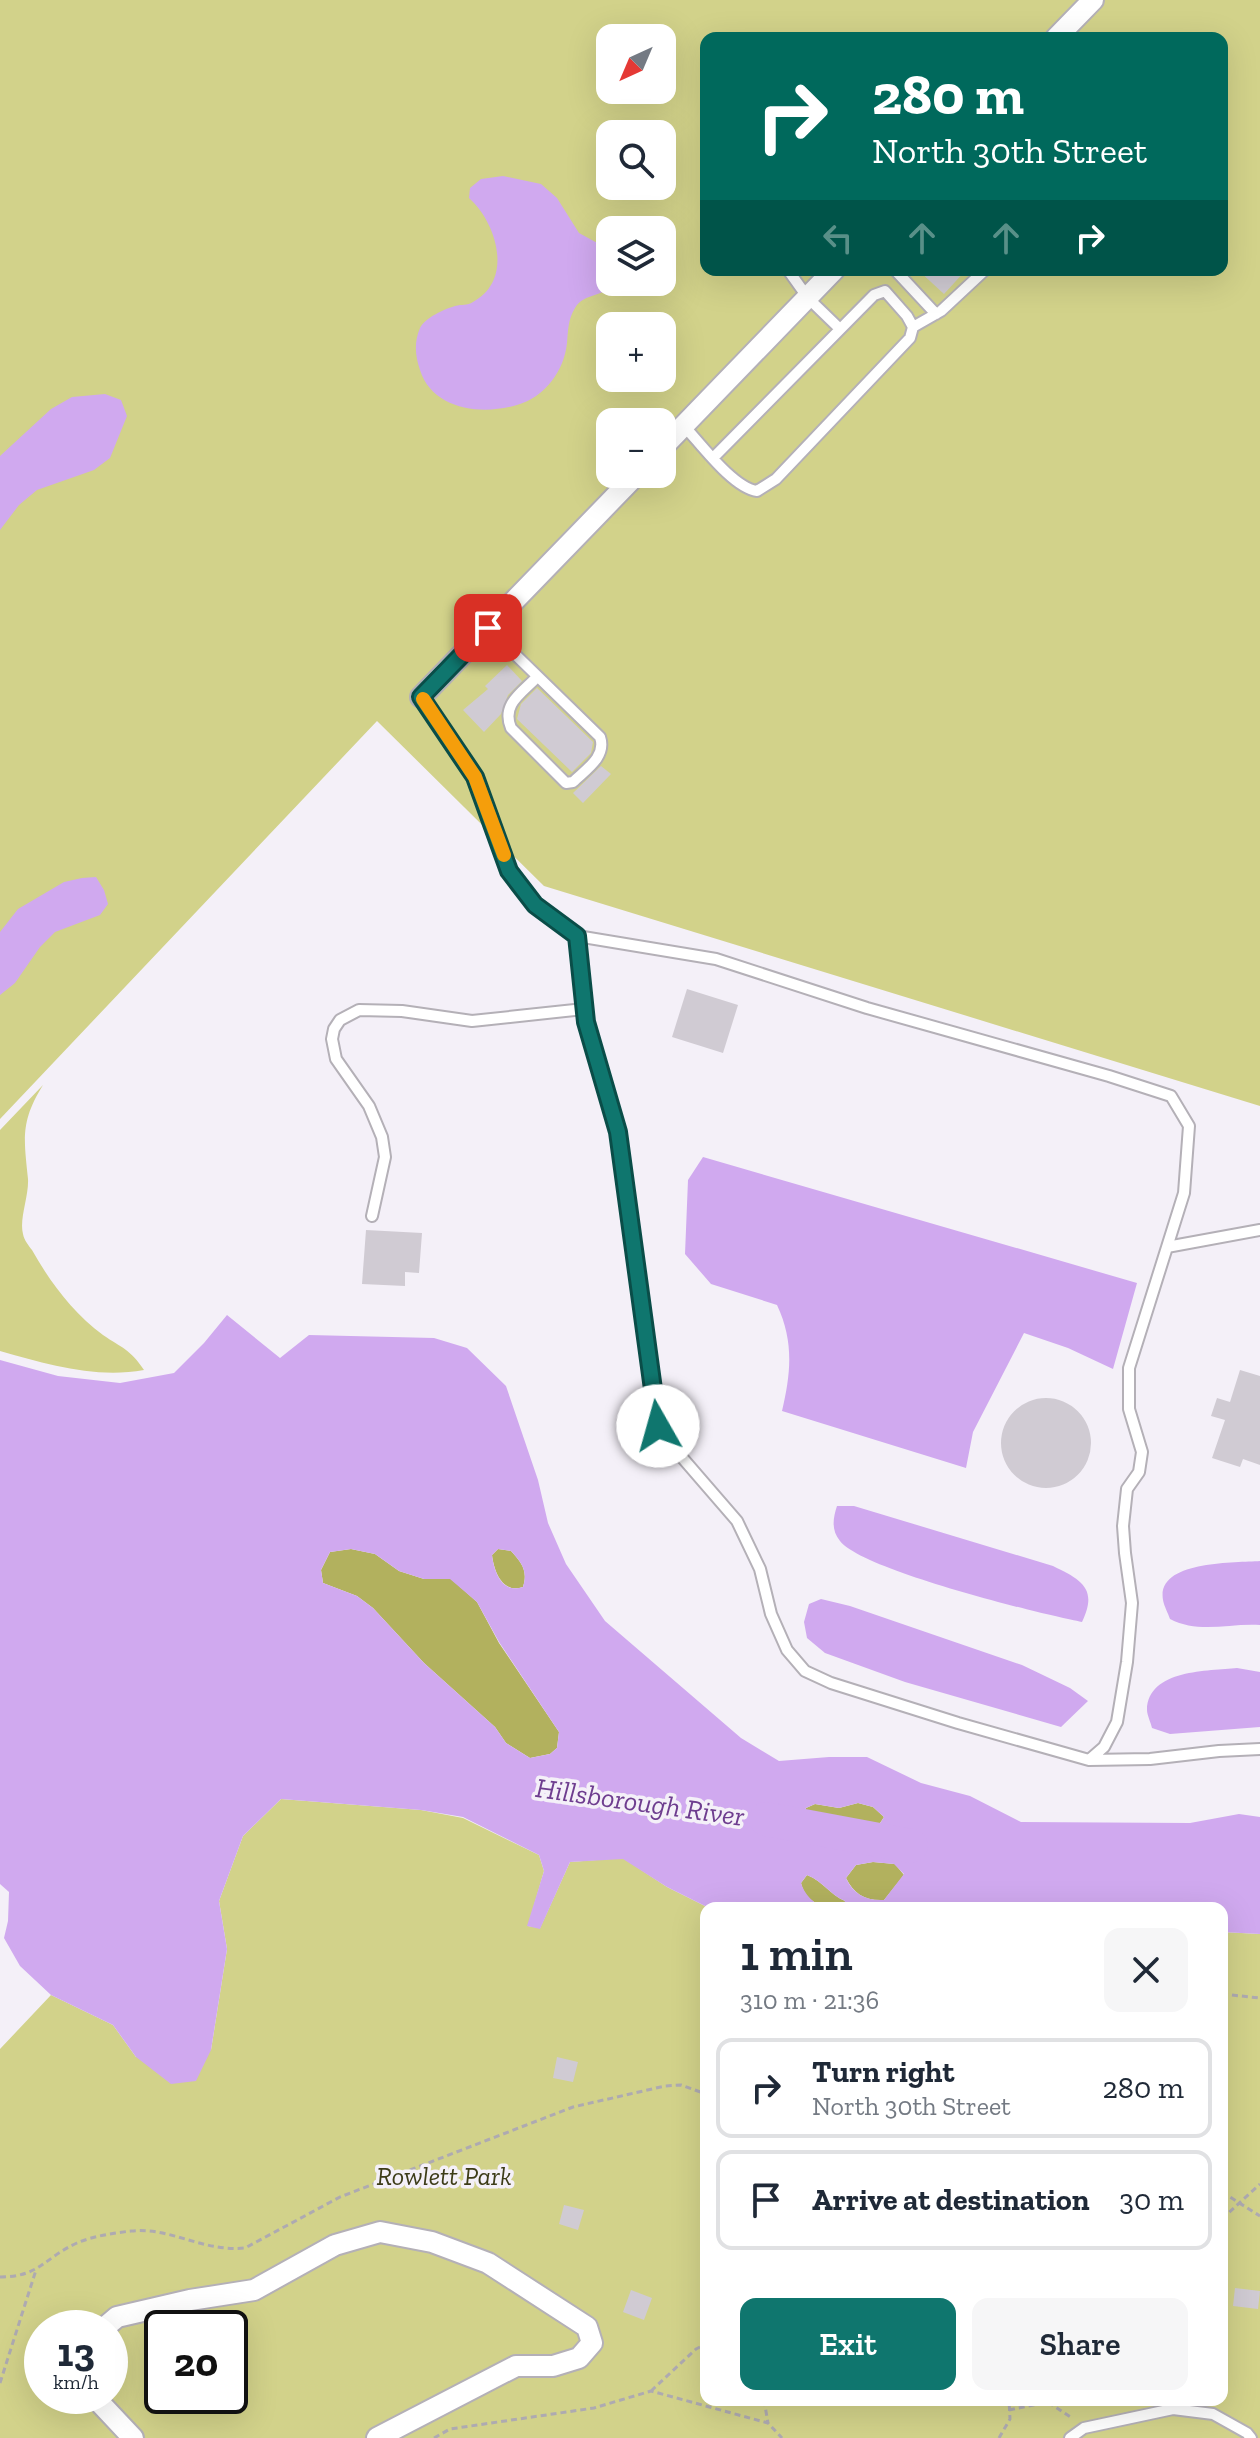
<!DOCTYPE html>
<html lang="en">
<head>
<meta charset="utf-8">
<style>
  :root { --surface:#fff; --page:#f6f6f7; --text:#1f2937; --muted:#747a83; --line:#e0e1e3; --accent:#0f766e }
  body { margin:0; font-family:"Zilla Slab",serif; background:var(--page); color:var(--text); height:100vh; display:flex; flex-direction:column; font-size:30px; white-space:nowrap }
  * { box-sizing:border-box; margin:0 }
  p { font-size:26px; color:var(--muted) }
  .icon { flex:none; width:44px; height:44px; fill:none; stroke:currentColor; stroke-width:2; stroke-linecap:round; stroke-linejoin:round }
  .map { position:relative; flex:1; overflow:hidden }
  .details { position:absolute; left:700px; top:1902px; width:528px; height:504px; display:flex; flex-direction:column; background:var(--surface); border-radius:16px; box-shadow:0 8px 32px #0002 }
  .details>* { flex:none }
  .hud { position:absolute; left:700px; top:32px; width:528px; height:244px; border-radius:16px; box-shadow:0 8px 32px #0002; background:#00695c; color:#fff; overflow:hidden }
  .needle { width:52px; rotate:224deg }
  .fabs { position:absolute; left:596px; top:24px; display:grid; gap:16px }
  .fabs a { display:grid; place-items:center; width:80px; height:80px; border-radius:16px; background:var(--surface); box-shadow:0 8px 32px #0002; font-size:40px }
  .speed { position:absolute; left:24px; top:2310px; display:flex; gap:16px; font-size:40px; font-weight:700; text-align:center }
  .speed>* { display:grid; place-content:center; width:104px; height:104px; border-radius:50%; background:var(--surface); box-shadow:0 8px 32px #0002; line-height:1 }
  .speed small { font-size:20px; font-weight:400 }
  .speed .limit { border:4px solid #111; border-radius:12px; background:#fff; color:#111 }
  .pin { position:absolute; display:grid; place-items:center; width:68px; height:68px; color:#fff; margin:-34px; border-radius:16px; box-shadow:0 4px 12px #0006 }
  .me { position:absolute; width:88px; margin:-44px; rotate:353deg; stroke-linejoin:round; filter:drop-shadow(0 0 6px #0008) }
  .turn { display:flex; align-items:center; gap:28px; height:168px; padding:0 40px; font-size:36px }
  .turn .icon { width:104px; height:104px; stroke-width:2.5 }
  .turn b { display:block; font-size:56px; line-height:68px }
  .lanes { display:flex; align-items:center; height:76px; padding:0 40px; background:#0003; justify-content:center; gap:40px; direction:ltr }
  .lanes .off { opacity:.35 }
  .round { display:grid; place-items:center; flex:none; width:84px; height:84px; border-radius:16px; background:var(--page) }
  .headline { display:flex; align-items:center; justify-content:space-between; height:136px; padding:0 40px }
  h1 { font-size:48px; font-weight:600; line-height:60px }
  .action { display:flex; gap:16px; margin-top:auto; padding:16px 40px }
  .action a { flex:1; height:92px; border-radius:16px; background:var(--accent); color:#fff; font-size:32px; font-weight:600; line-height:92px; text-align:center }
  .action a+a { background:var(--page); color:var(--text) }
  ul { padding:0; list-style:none }
  li { display:flex; align-items:center; gap:24px; height:100px; margin:0 16px 12px; padding:0 24px; border:4px solid var(--line); border-radius:16px }
  li div { flex:1 }
  li b { display:block; font-size:30px }
  li em { font-style:normal }
  .map>svg:first-child { display:block }
</style>
</head>
<body>
<div class="map">
<svg width="1260" height="2438" viewBox="0 0 1260 2438">
  <rect width="100%" height="100%" fill="#f4f0f8"/>
  <path fill="#d2d28a" fill-rule="evenodd" d="M0,0H1260V1106L544,886L377,721L0,1119ZM610,38H662V90H610ZM706,38H1222V270H706ZM610,134H662V186H610ZM610,230H662V282H610ZM610,326H662V378H610ZM610,422H662V474H610Z
    M43,1085C20,1122 24,1139 28,1179C29,1196 19,1219 23,1234C24,1240 29,1246 32,1250C50,1282 73,1313 103,1335C122,1348 130,1349 144,1370C95,1379 47,1364 0,1351V1130Z
    M281,1799L421,1810L463,1818L539,1855L544,1871L528,1926L540,1928L570,1862L623,1858L667,1887L709,1908H706V2400H1222V1932L1260,1934V2438H0V2049L51,1995L113,2025L136,2057L211,2050L227,1949L219,1901L243,1836ZM42,2328H110V2396H42ZM162,2328H230V2396H162Z"/>
  <path fill="#b2b15e" d="M351,1549L375,1554L399,1571L424,1579L450,1578L477,1602L499,1643L559,1732L557,1748L550,1754L530,1758L506,1743L495,1727L424,1663L373,1608L357,1596L323,1583L321,1570L330,1552Z
    M498,1549L511,1551C522,1563 528,1571 523,1587C503,1594 494,1572 492,1555Z
    M858,1803L873,1807L884,1817C863,1852 827,1842 802,1818L806,1808L815,1804L839,1808Z
    M873,1862L895,1864L904,1875L884,1900C865,1901 854,1894 846,1878L856,1865Z
    M807,1875C824,1882 829,1894 845,1901L844,1908C825,1909 806,1904 801,1883Z"/>
  <path fill="#d0a9ef" fill-rule="evenodd" d="M503,176L541,184L557,198L579,233L601,245L608,255L610,282H613C606,298 584,292 575,308C568,319 568,331 567,343C564,371 545,397 517,405C481,416 432,409 420,370C415,355 414,342 420,328C425,318 444,309 455,306C462,304 467,306 473,302C514,280 497,223 469,198L470,188L481,179Z
    M105,394L121,400L127,416L110,458L94,470L37,490L19,505L0,530V456L51,409L72,397Z
    M96,877L104,890L108,904L100,915L55,932L40,947L15,983L0,995V932L18,909L64,882L82,878Z
    M703,1157L1137,1283L1113,1369L1068,1348L1024,1333L973,1432L966,1468L782,1411C791,1373 794,1341 777,1305L711,1284L685,1254L688,1180Z
    M227,1315L280,1358L309,1335L434,1338L467,1348L506,1386L538,1480L548,1523L566,1564L605,1621L741,1738L779,1761L829,1757H867L921,1783L970,1796L1021,1822L1190,1823L1239,1814L1260,1817V1934L1222,1932V1908L1019,1906L1017,1908H843L845,1901C829,1894 824,1882 807,1875L801,1883C804,1894 814,1904 825,1908H709L667,1887L623,1859L570,1862L540,1929L527,1926L544,1871L539,1855L463,1817L421,1810L281,1799L243,1836L219,1901L227,1949L211,2050L196,2081L171,2084L136,2057L113,2025L51,1995L20,1966L4,1938L8,1921L9,1892L0,1884V1360L58,1376L120,1383L174,1373L204,1343ZM351,1549L375,1554L399,1571L424,1579H450L477,1602L499,1642L559,1732L557,1748L550,1754L530,1758L506,1743L495,1727L424,1663L373,1608L357,1596L323,1583L321,1570L330,1552ZM498,1549L511,1551C522,1563 528,1571 523,1587C502,1594 494,1572 492,1555ZM858,1803L873,1807L884,1817C864,1852 826,1842 802,1818L806,1808L815,1804L839,1808ZM873,1862L894,1864L904,1874L884,1900C866,1901 853,1894 846,1878L856,1865Z
    M837,1506H854L1053,1566C1082,1580 1098,1589 1082,1622C1040,1614 862,1570 840,1541C831,1530 833,1518 837,1506Z
    M1260,1561V1625C1229,1623 1199,1634 1170,1619C1168,1613 1164,1606 1163,1600C1156,1560 1235,1563 1260,1561Z
    M821,1599L850,1606L1022,1665L1070,1688L1088,1701L1061,1727L905,1682L825,1653L807,1638L804,1622L809,1604Z
    M1237,1668L1260,1672V1727L1170,1734L1152,1728C1151,1723 1147,1715 1147,1710C1148,1669 1209,1671 1237,1668Z"/>
  <g fill="none" stroke-linecap="round" stroke-linejoin="round">
    <path stroke="#d0a9ef" stroke-width="34" d="M766,1819L911,1846"/>
  </g>
  <path fill="#d0cbd3" d="M918,270H966L944,294Z
    M507,665L522,681L508,695L501,714L484,732L463,710L488,689L485,686Z
    M537,688L593,742L591,753L572,772L517,719L521,704Z
    M601,766L611,774L583,803L573,793Z
    M687,989L738,1005L723,1053L672,1037Z
    M366,1230L422,1233L419,1273L405,1272V1286L362,1284Z
    M1240,1370L1260,1376V1465L1243,1459L1240,1467L1212,1458L1225,1420L1211,1416L1217,1398L1230,1402Z
    M1001 1443a45 45 0 1 1 90 0a45 45 0 1 1-90 0Z
    M557,2057L578,2062L573,2082L553,2078Z
    M564,2205L584,2210L578,2230L559,2224Z
    M1235,2288L1260,2291L1258,2309L1233,2306Z
    M631,2290L652,2298L644,2320L623,2312Z"/>
  <g fill="none" stroke-linecap="round" stroke-linejoin="round">
    <defs>
      <path id="lane" d="M788,270L808,298L840,329
        M895,270L936,314
        M913,327L941,311L985,270
        M684,426C701,444 733,488 757,491L776,479L910,338L913,327L907,316L885,291L874,295L713,458
        M488,628L600,737C607,757 585,770 573,782L566,783L511,728C501,704 522,693 537,677
        M421,697L475,777L509,871L535,905L577,936L586,1022L618,1132L658,1426L673,1447L737,1521L760,1569L771,1614L787,1650L805,1671L831,1683L958,1723L1089,1760L1104,1747L1117,1722L1127,1662L1132,1603L1125,1553L1123,1526L1127,1489L1139,1472L1142,1452L1129,1409V1368L1184,1193L1189,1126L1171,1096L1109,1076L867,1008L716,959L577,936
        M372,1216L385,1157L382,1137L369,1106L336,1059L332,1039L334,1029L340,1020L359,1010L402,1011L472,1021L584,1009
        M1167,1247L1260,1230
        M1089,1760L1150,1759L1219,1751L1260,1749
        M1070,2438L1084,2428L1173,2409L1213,2414L1247,2433L1251,2438"/>
      <path id="street" d="M1056,38L1093,0
        M662,448L834,270
        M421,697L637,474
        M104,2328L117,2317L190,2300L254,2290L335,2245L380,2232L432,2242L488,2263L587,2327L592,2343L579,2358L553,2366H516L377,2438
        M97,2396L101,2404L133,2438"/>
    </defs>
    <use href="#lane" stroke="#b4b0b7" stroke-width="14"/>
    <use href="#street" stroke="#b4b0b7" stroke-width="24"/>
    <path stroke="#aeaab1" stroke-width="3" stroke-dasharray="6 4" stroke-linecap="butt" d="M1222,1994L1260,1998
      M1222,2192L1260,2216
      M1222,2219L1260,2184
      M0,2277C40,2277 45,2257 77,2243C93,2236 114,2233 131,2231C171,2227 202,2252 245,2248L340,2197L573,2107L665,2086L681,2085L706,2094
      M0,2383L36,2270
      M651,2391L696,2349L706,2344
      M764,2400L768,2423
      M1009,2410L1048,2402L1072,2418
      M434,2438L450,2429L594,2408L651,2391L768,2423L782,2438
      M999,2438L1010,2419L1009,2400"/>
    <use href="#lane" stroke="#fff" stroke-width="10"/>
    <use href="#street" stroke="#fff" stroke-width="20"/>
  </g>
  <g fill="none" stroke-linecap="round" stroke-linejoin="round">
    <defs>
      <path id="route" d="M488,628L421,697L475,777L509,871L535,905L577,936L586,1022L618,1132L658,1426"/>
    </defs>
    <use href="#route" stroke="#0a4d48" stroke-width="20"/>
    <use href="#route" stroke="#0f766e" stroke-width="14"/>
    <path stroke="#f59e0b" stroke-width="14" d="M423,699L475,777L504,855"/>
  </g>
  <g text-anchor="middle" dominant-baseline="central" stroke-width="7" stroke-linejoin="round" paint-order="stroke">
    <g font-size="26" font-style="italic" fill="#3d3c18" stroke="#f4f0f8">
      <text x="444" y="2176">Rowlett Park</text>
    </g>
    <g font-size="28" font-style="italic" fill="#6e3d8f" stroke="#f4f0f8">
      <text transform="translate(640 1802) rotate(8)">Hillsborough River</text>
    </g>
  </g>
</svg>
<div class="fabs">
<a><svg class="needle" viewBox="-14 -14 28 28"><path d="M0-13l5 13h-10z" fill="#e53935"/><path d="M0 13l5-13h-10z" fill="#747a83"/></svg></a>
<a><svg class="icon" aria-label="search" viewBox="0 0 24 24"><circle cx="10" cy="10" r="6"/><path d="M15 15l6 6"/></svg></a>
<a><svg class="icon" aria-label="layers" viewBox="0 0 24 24"><path d="M12 4l9 5-9 5-9-5zM3 14l9 5 9-5"/></svg></a>
<a>+</a>
<a>−</a>
</div>
<div class="speed"><div>13<small>km/h</small></div><div class="limit">20</div></div>
<div class="pin" style="left:488px;top:628px;background:#d93025"><svg class="icon" aria-label="arrive" viewBox="0 0 24 24"><path d="M6 21V4h12l-3 4 3 4H6"/></svg></div>
<svg class="me" style="left:658px;top:1426px" viewBox="-20 -20 40 40"><circle r="19" fill="#fff"/><path d="M0-13L10 11 0 6-10 11z" fill="#0f766e"/></svg>
<div class="hud">
<div class="turn"><svg class="icon" aria-label="right" viewBox="0 0 24 24"><path d="M7 20v-9h11M14 6l5 5-5 5"/></svg><div><b>280 m</b>North 30th Street</div></div>
<div class="lanes"><svg class="icon off" aria-label="left" viewBox="0 0 24 24"><path d="M17 20v-9H6M10 6l-5 5 5 5"/></svg><svg class="icon off" aria-label="ahead" viewBox="0 0 24 24"><path d="M12 20V5M6 11l6-6 6 6"/></svg><svg class="icon off" aria-label="ahead" viewBox="0 0 24 24"><path d="M12 20V5M6 11l6-6 6 6"/></svg><svg class="icon" aria-label="right" viewBox="0 0 24 24"><path d="M7 20v-9h11M14 6l5 5-5 5"/></svg></div>
</div>
<section class="details">
<div class="headline"><div><h1>1 min</h1><p>310 m · 21:36</p></div><a class="round"><svg class="icon" aria-label="close" viewBox="0 0 24 24"><path d="M6 6l12 12M18 6L6 18"/></svg></a></div>
<ul>
<li><svg class="icon" aria-label="right" viewBox="0 0 24 24"><path d="M7 20v-9h11M14 6l5 5-5 5"/></svg><div><b>Turn right</b><p>North 30th Street</p></div><em>280 m</em></li>
<li><svg class="icon" aria-label="arrive" viewBox="0 0 24 24"><path d="M6 21V4h12l-3 4 3 4H6"/></svg><div><b>Arrive at destination</b></div><em>30 m</em></li>
</ul>
<div class="action"><a>Exit</a><a>Share</a></div>
</section>
</div>
</body>
</html>
